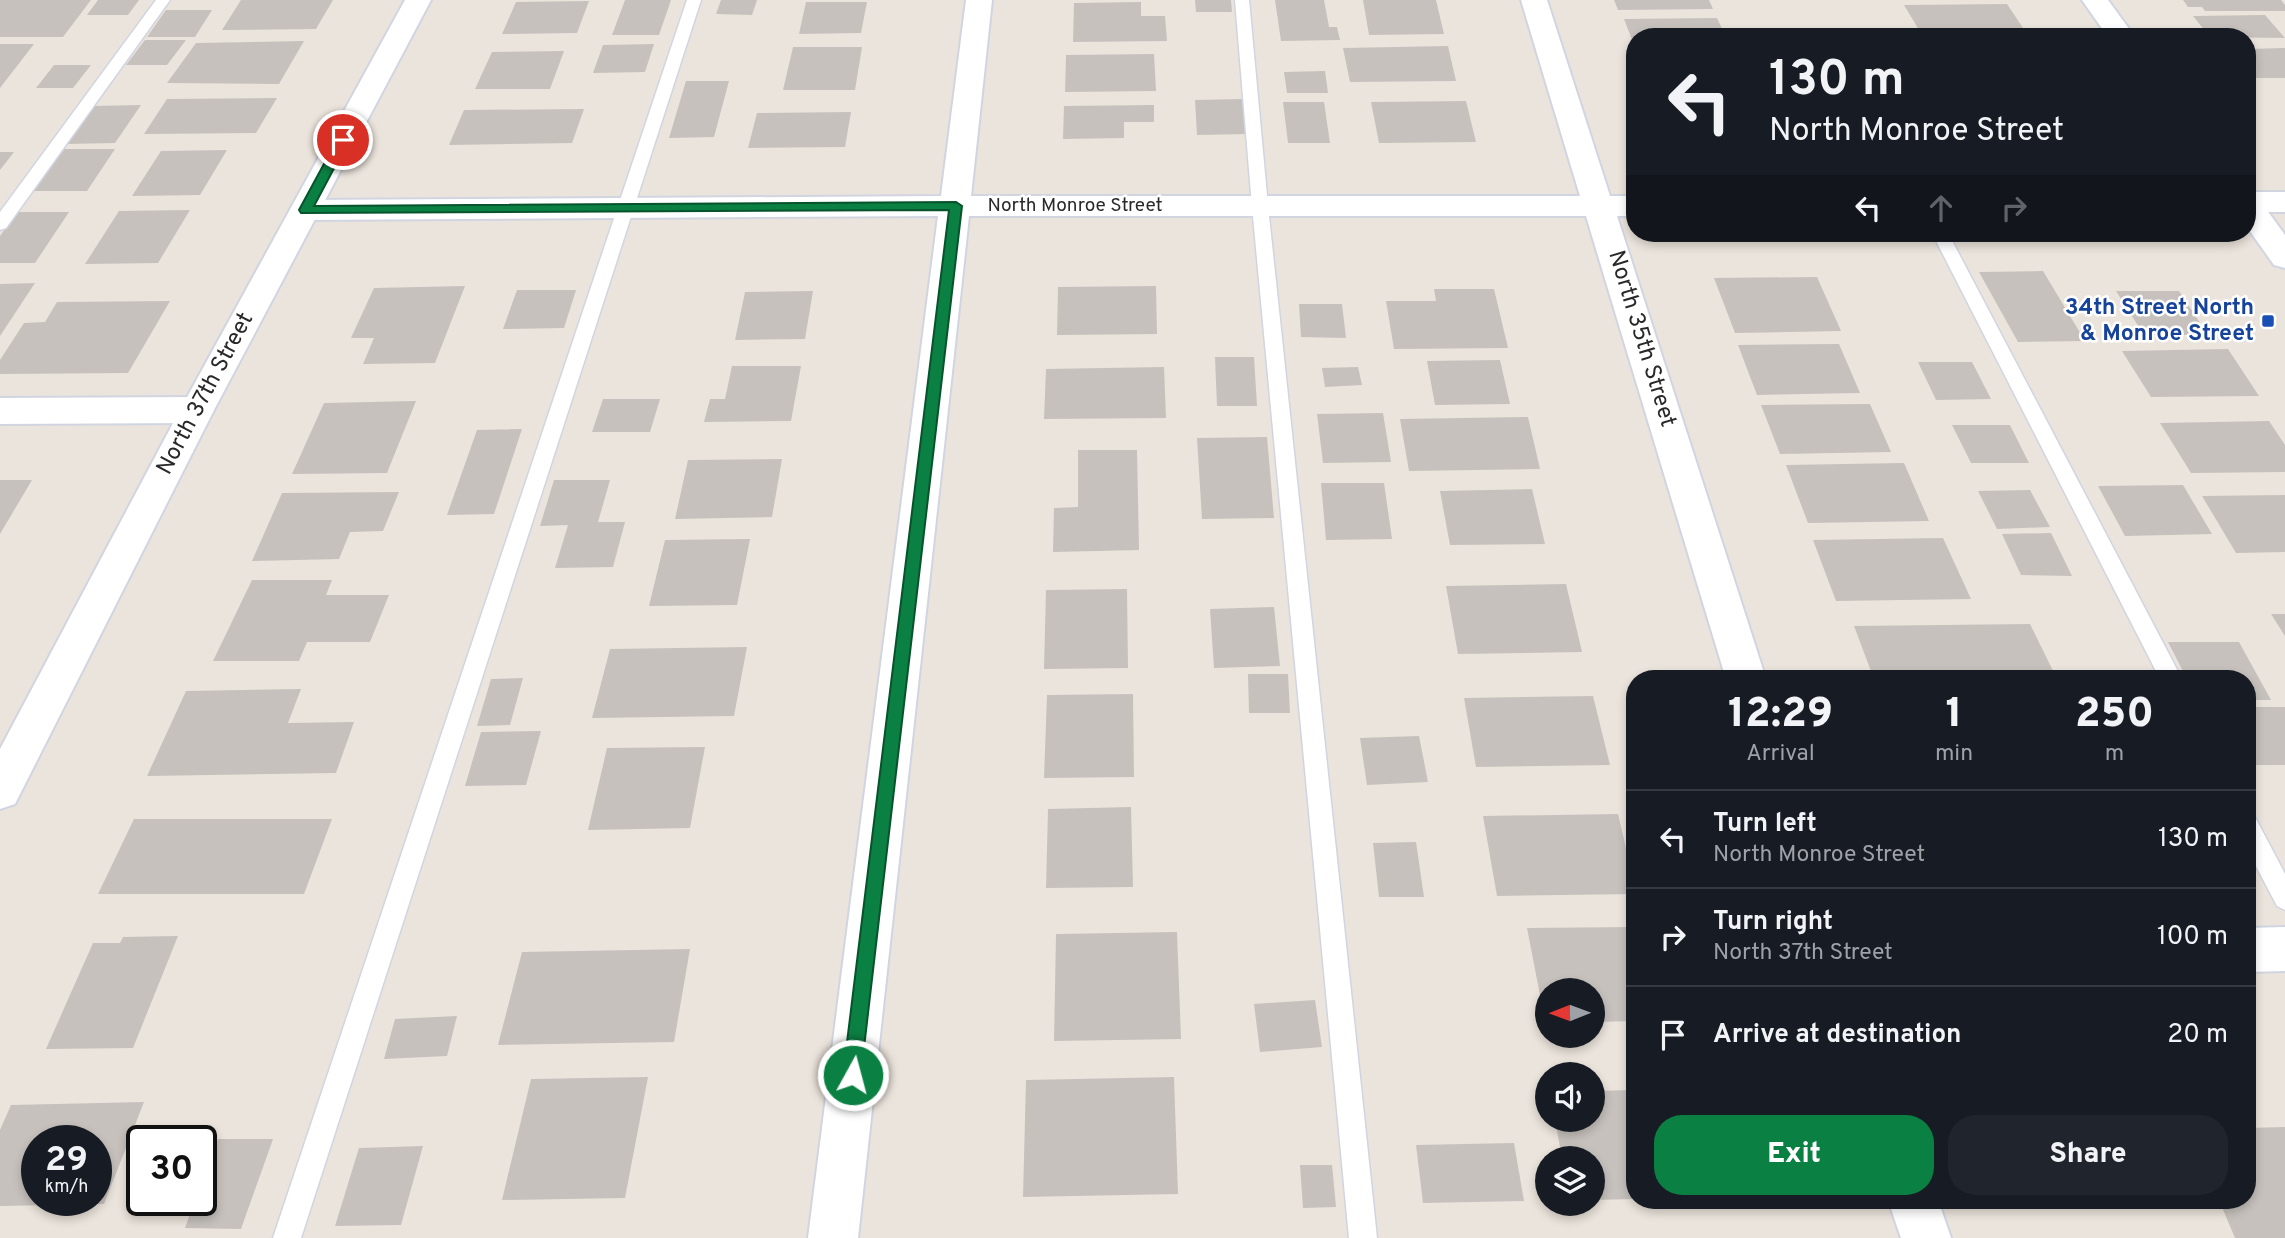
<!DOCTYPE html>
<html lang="en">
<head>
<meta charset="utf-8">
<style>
  :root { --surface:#171b24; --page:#20242c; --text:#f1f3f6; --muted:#9ea1a6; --line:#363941; --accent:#0b8043 }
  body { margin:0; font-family:Overpass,sans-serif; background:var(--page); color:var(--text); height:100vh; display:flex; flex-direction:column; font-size:26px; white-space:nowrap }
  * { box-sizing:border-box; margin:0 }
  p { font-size:23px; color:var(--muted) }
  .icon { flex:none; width:38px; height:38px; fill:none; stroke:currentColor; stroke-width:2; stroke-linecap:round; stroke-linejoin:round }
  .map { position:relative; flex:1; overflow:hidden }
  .sheet { position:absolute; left:1626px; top:670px; width:630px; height:539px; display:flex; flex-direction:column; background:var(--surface); border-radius:28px; box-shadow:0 4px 10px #0003 }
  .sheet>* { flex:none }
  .hud { position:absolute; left:1626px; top:28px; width:630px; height:214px; border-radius:28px; box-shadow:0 4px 10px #0003; background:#171b24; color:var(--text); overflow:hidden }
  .needle { width:46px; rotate:269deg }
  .buttons { position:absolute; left:1535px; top:978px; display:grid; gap:14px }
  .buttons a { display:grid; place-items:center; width:70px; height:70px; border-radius:50%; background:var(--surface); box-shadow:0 4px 10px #0003; font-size:35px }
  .speed { position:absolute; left:21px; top:1125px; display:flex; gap:14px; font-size:35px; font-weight:700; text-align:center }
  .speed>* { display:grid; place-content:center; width:91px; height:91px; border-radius:50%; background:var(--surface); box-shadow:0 4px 10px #0003; line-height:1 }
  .speed small { font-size:18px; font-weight:400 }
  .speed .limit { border:4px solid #111; border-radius:10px; background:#fff; color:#111 }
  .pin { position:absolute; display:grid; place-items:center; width:60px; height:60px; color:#fff; margin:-30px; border:4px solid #fff; border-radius:50%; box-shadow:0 2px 7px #0007 }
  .me { position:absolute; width:77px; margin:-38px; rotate:7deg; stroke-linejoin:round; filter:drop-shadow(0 0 5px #0008) }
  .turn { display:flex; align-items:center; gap:24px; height:147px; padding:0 28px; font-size:32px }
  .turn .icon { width:91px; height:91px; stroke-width:2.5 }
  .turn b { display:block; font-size:49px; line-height:60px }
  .lanes { display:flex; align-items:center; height:66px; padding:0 28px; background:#0003; justify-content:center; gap:35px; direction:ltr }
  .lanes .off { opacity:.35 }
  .eta { display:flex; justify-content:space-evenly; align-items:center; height:119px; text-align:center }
  .eta b { font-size:42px; font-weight:800; line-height:49px }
  .primary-button { display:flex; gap:14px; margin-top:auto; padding:14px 28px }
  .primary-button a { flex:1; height:80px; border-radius:28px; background:var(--accent); color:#fff; font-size:28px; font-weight:800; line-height:80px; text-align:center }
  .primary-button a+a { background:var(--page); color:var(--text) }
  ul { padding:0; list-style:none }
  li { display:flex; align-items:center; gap:21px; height:98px; padding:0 28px; border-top:2px solid var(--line) }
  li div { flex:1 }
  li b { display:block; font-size:26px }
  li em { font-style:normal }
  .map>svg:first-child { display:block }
</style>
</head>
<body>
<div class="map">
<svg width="2285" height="1238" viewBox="0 0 2285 1238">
  <rect width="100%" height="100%" fill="#ebe4dc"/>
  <path fill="#c6c1bc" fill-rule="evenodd" d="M0,0H91L63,37H0Z
    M98,0H139L128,15H87Z
    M241,0H333L316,29L222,30Z
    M625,0H671L659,35H612Z
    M721,0H757L752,15L716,14Z
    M1195,0H1231L1232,12H1196Z
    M1275,0H1324L1329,27H1337L1340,40L1281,41Z
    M1363,0H1436L1444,34L1369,35Z
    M1614,0H1709L1713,9L1618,10Z
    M2183,0H2281L2285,5V11H2205L2202,7H2188Z
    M589,1L577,33L502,34L516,2Z
    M806,2H867L861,33L799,34Z
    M1141,2V16H1165L1167,41L1073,42L1074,3Z
    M2007,4L2027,34L1922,35L1904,5Z
    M166,10H212L195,37H147Z
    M2265,15L2285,38L2210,37L2193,16Z
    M1717,18L1726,37H1634V45L1624,19Z
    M145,40H186L167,65H126Z
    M304,41L279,84L167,83L196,43Z
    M0,44H34L0,88Z
    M654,44L645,72L593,73L603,45Z
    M1448,46L1456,81L1350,82L1343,48Z
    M793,47H862L855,90H783Z
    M2285,48V78H2255L2247,69V49Z
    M564,51L550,89H475L492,52Z
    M1154,54L1156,91L1065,92L1066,55Z
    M54,65H91L73,88H36Z
    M1325,71L1328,93H1287L1284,72Z
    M686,81H729L714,137L669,138Z
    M277,98L256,133L144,134L167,99Z
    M1242,99L1246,134L1197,135L1195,100Z
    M1466,101L1476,142L1379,143L1371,102Z
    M1283,102H1324L1330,143H1288Z
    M141,105L115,143L66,144L93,106Z
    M1154,105V122H1124V138L1063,139L1064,106Z
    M584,109L572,143L449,145L464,110Z
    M851,112L845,147L748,148L757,113Z
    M64,149H115L87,191H34Z
    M227,150L200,195L132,196L161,151Z
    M0,152H14L0,170Z
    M190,210L158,263L85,264L119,211Z
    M17,212H69L35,263H0V236Z
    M2043,271L2085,341L2018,342L1979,272Z
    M1817,277L1841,331L1735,333L1714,278Z
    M35,283L0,336V284Z
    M465,286L435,363L363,364L374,338H351L374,288Z
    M1156,286L1157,334L1057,335L1058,287Z
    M1434,289H1494L1508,348L1394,349L1386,301H1436Z
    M517,290H576L564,328L503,329Z
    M813,291L805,339L735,340L745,292Z
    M2116,291H2179L2208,335H2144Z
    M170,301L128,373L0,374V360L24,323L45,322L57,302Z
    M1299,304H1342L1346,338L1301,337Z
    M1839,344L1860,393L1757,395L1738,345Z
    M2228,349L2259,396L2151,397L2122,351Z
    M1215,357H1254L1257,406H1217Z
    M1500,360L1510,404L1435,405L1427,361Z
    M1918,362H1972L1991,399L1936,400Z
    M732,366H801L791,421L704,422L710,399H725Z
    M1164,367L1166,418L1044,419L1046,369Z
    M1358,367L1362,385L1325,387L1322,368Z
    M603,399H660L650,432H592Z
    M416,401L387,473L292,474L324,403Z
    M1870,404L1891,452L1780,454L1761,405Z
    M1383,413L1391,462L1323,463L1317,414Z
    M1528,417L1540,469L1409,471L1400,419Z
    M2269,421L2285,445V472L2191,473L2160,423Z
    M1952,425H2010L2029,463H1971Z
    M522,429L494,514L447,515L477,430Z
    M1267,437L1274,518L1202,519L1197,438Z
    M1078,450H1137L1139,550L1053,552L1054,508L1078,507Z
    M782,459L772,517L675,519L688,460Z
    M1904,463L1929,521L1808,523L1786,465Z
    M0,480H32L0,534Z
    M554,480H610L598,522H625L613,567L555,568L568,525L540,526Z
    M1321,483H1384L1392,539L1326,540Z
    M2183,485L2212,534L2125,536L2098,486Z
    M1532,489L1545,544L1450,545L1440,491Z
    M2030,490L2050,527L1997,529L1978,491Z
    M399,492L383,531L350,532L339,559L252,561L282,493Z
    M2285,495V552L2236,553L2202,496Z
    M2051,533L2072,576L2021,575L2002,534Z
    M1943,538L1971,599L1836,601L1813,540Z
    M750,539L737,605L649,606L665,540Z
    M252,580H332L326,595H389L370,642H307L299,661H213Z
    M1566,584L1582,652L1458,654L1446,586Z
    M1127,589L1128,668L1044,669L1046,590Z
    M1274,607L1280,666L1214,668L1210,609Z
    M2271,614H2285V636Z
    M2030,624L2057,679H1874L1854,626Z
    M2168,642H2239L2271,700H2247V679H2187Z
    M747,647L734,716L592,718L610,649Z
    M1248,674H1288L1290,713H1249Z
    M523,678L510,725L477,726L491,679Z
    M301,689L288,723L354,722L336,773L147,776L186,691Z
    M1133,694L1134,777L1044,778L1047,695Z
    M1593,696L1610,765L1476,767L1464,698Z
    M2247,707H2285V765H2247Z
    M541,731L526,785L465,786L481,732Z
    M1419,736L1428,782L1367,785L1360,738Z
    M705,747L690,828L588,830L607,748Z
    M1131,807L1133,887L1046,888L1048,809Z
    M1618,814L1634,882V894L1497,896L1483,816Z
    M134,819H332L304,894H98Z
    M1416,842L1424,897H1379L1373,843Z
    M1634,927V1021L1592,1022V990H1547L1546,1026L1527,928Z
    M1177,932L1181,1039L1054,1041L1056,934Z
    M178,936L133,1048L46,1049L93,943H120L123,937Z
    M690,949L674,1042L498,1045L522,952Z
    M1315,1000L1322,1047L1260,1052L1254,1004Z
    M457,1016L447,1056L384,1059L395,1019Z
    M648,1077L625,1198L502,1200L531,1079Z
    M1174,1077L1178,1194L1023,1197L1026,1080Z
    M1634,1090V1199L1592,1200V1158H1562L1555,1120H1592V1091Z
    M144,1102L104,1204L0,1206V1130L11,1105ZM37,1141H96V1200H37Z
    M2285,1127V1238H2235L2219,1200H2247V1128Z
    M218,1139H273L241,1229L185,1228L195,1200H201V1184Z
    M1514,1143L1524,1201L1423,1203L1416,1145Z
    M423,1146L401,1225L335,1226L359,1148Z
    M1300,1165H1332L1336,1207L1303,1208Z"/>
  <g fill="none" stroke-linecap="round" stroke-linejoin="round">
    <defs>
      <path id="lane" d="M156,0H170L6,228L0,230V212Z
        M687,0H701L301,1238H273Z
        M1235,0H1249L1268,206L1377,1238H1349L1252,206Z
        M1932,233H1948L2182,679H2160Z
        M2247,814L2255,817L2285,874V910L2277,906L2247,849Z"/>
      <path id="street" d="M966,0H992L971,196H1580L1521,0H1547L1610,196H1634V216H1617L1766,679H1726L1586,216H969L858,1238H808L938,216L305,220L294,217L290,210L294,203L305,200L941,196Z
        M2247,192H2285V212H2247Z
        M197,397L209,401L214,410L209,419L197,423L0,424V398Z
        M2285,927V971L2247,972V928Z
        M1888,1200H1938L1951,1238H1901Z"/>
      <path id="secondary" d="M405,0H431L214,410L15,804L0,809V749L180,410Z
        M2082,0H2108L2135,37H2108Z
        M2247,195L2258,198L2285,235V268L2274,265L2247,227Z"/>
    </defs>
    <use href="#lane" stroke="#d1d5e1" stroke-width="3"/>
    <use href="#street" stroke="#d1d5e1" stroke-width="4"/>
    <use href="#secondary" stroke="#d1d5e1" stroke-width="4"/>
    <use href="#lane" fill="#fff" fill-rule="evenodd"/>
    <use href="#street" fill="#fff" fill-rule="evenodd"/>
    <use href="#secondary" fill="#fff" fill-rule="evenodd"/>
  </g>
  <path fill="#0b8043" stroke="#07532c" stroke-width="2" d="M343,136L349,140L314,206L956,202L962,206L860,1082L853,1085L846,1082L843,1075L949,210L301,213L299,210L337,140Z"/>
  <rect fill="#1a4fb4" stroke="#fff" stroke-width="2.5" x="2261" y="314" width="14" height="14" rx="3.5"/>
  <g text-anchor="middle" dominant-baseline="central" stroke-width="5" stroke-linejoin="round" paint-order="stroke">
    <g font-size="19" fill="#292929" stroke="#fff">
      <text x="1075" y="206">North Monroe Street</text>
    </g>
    <g font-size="23" font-weight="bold" fill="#164399" stroke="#fff" text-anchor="end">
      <text x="2254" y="308">34th Street North<tspan x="2254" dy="26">&amp; Monroe Street</tspan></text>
    </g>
    <g font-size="23" fill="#292929" stroke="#fff">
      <text transform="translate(1641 339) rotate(73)">North 35th Street</text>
      <text transform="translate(206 394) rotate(-62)">North 37th Street</text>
    </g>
  </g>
</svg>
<div class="buttons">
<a><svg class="needle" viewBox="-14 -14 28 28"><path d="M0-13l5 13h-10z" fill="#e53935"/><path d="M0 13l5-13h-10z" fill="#9ea1a6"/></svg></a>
<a><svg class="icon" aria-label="sound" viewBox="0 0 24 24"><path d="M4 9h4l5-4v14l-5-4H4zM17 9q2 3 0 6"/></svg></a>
<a><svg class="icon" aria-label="layers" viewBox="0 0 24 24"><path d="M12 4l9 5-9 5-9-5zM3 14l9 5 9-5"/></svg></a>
</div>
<div class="speed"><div>29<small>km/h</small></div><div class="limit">30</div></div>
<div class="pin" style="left:343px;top:140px;background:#d93025"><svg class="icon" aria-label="arrive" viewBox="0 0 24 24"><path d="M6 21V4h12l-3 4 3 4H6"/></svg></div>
<svg class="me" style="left:853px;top:1075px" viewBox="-20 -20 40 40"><circle r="17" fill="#0b8043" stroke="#fff" stroke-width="3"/><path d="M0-11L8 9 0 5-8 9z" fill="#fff"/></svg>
<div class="hud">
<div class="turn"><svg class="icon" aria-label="left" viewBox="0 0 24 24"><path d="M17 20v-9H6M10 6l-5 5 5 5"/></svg><div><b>130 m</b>North Monroe Street</div></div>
<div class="lanes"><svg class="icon" aria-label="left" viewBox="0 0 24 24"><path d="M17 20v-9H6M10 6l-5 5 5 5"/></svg><svg class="icon off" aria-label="ahead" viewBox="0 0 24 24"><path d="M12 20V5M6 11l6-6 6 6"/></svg><svg class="icon off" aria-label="right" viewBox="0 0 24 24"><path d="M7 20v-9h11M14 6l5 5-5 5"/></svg></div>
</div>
<section class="sheet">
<div class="eta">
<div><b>12:29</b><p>Arrival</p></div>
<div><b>1</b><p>min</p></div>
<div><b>250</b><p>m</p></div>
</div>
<ul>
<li><svg class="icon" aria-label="left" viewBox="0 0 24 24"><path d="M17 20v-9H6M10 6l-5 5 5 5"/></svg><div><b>Turn left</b><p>North Monroe Street</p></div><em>130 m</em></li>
<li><svg class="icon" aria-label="right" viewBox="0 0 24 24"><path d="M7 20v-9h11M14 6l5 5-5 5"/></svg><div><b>Turn right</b><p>North 37th Street</p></div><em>100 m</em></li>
<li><svg class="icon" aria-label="arrive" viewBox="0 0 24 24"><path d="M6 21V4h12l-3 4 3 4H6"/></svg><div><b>Arrive at destination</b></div><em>20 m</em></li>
</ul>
<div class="primary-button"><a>Exit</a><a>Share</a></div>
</section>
</div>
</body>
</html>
